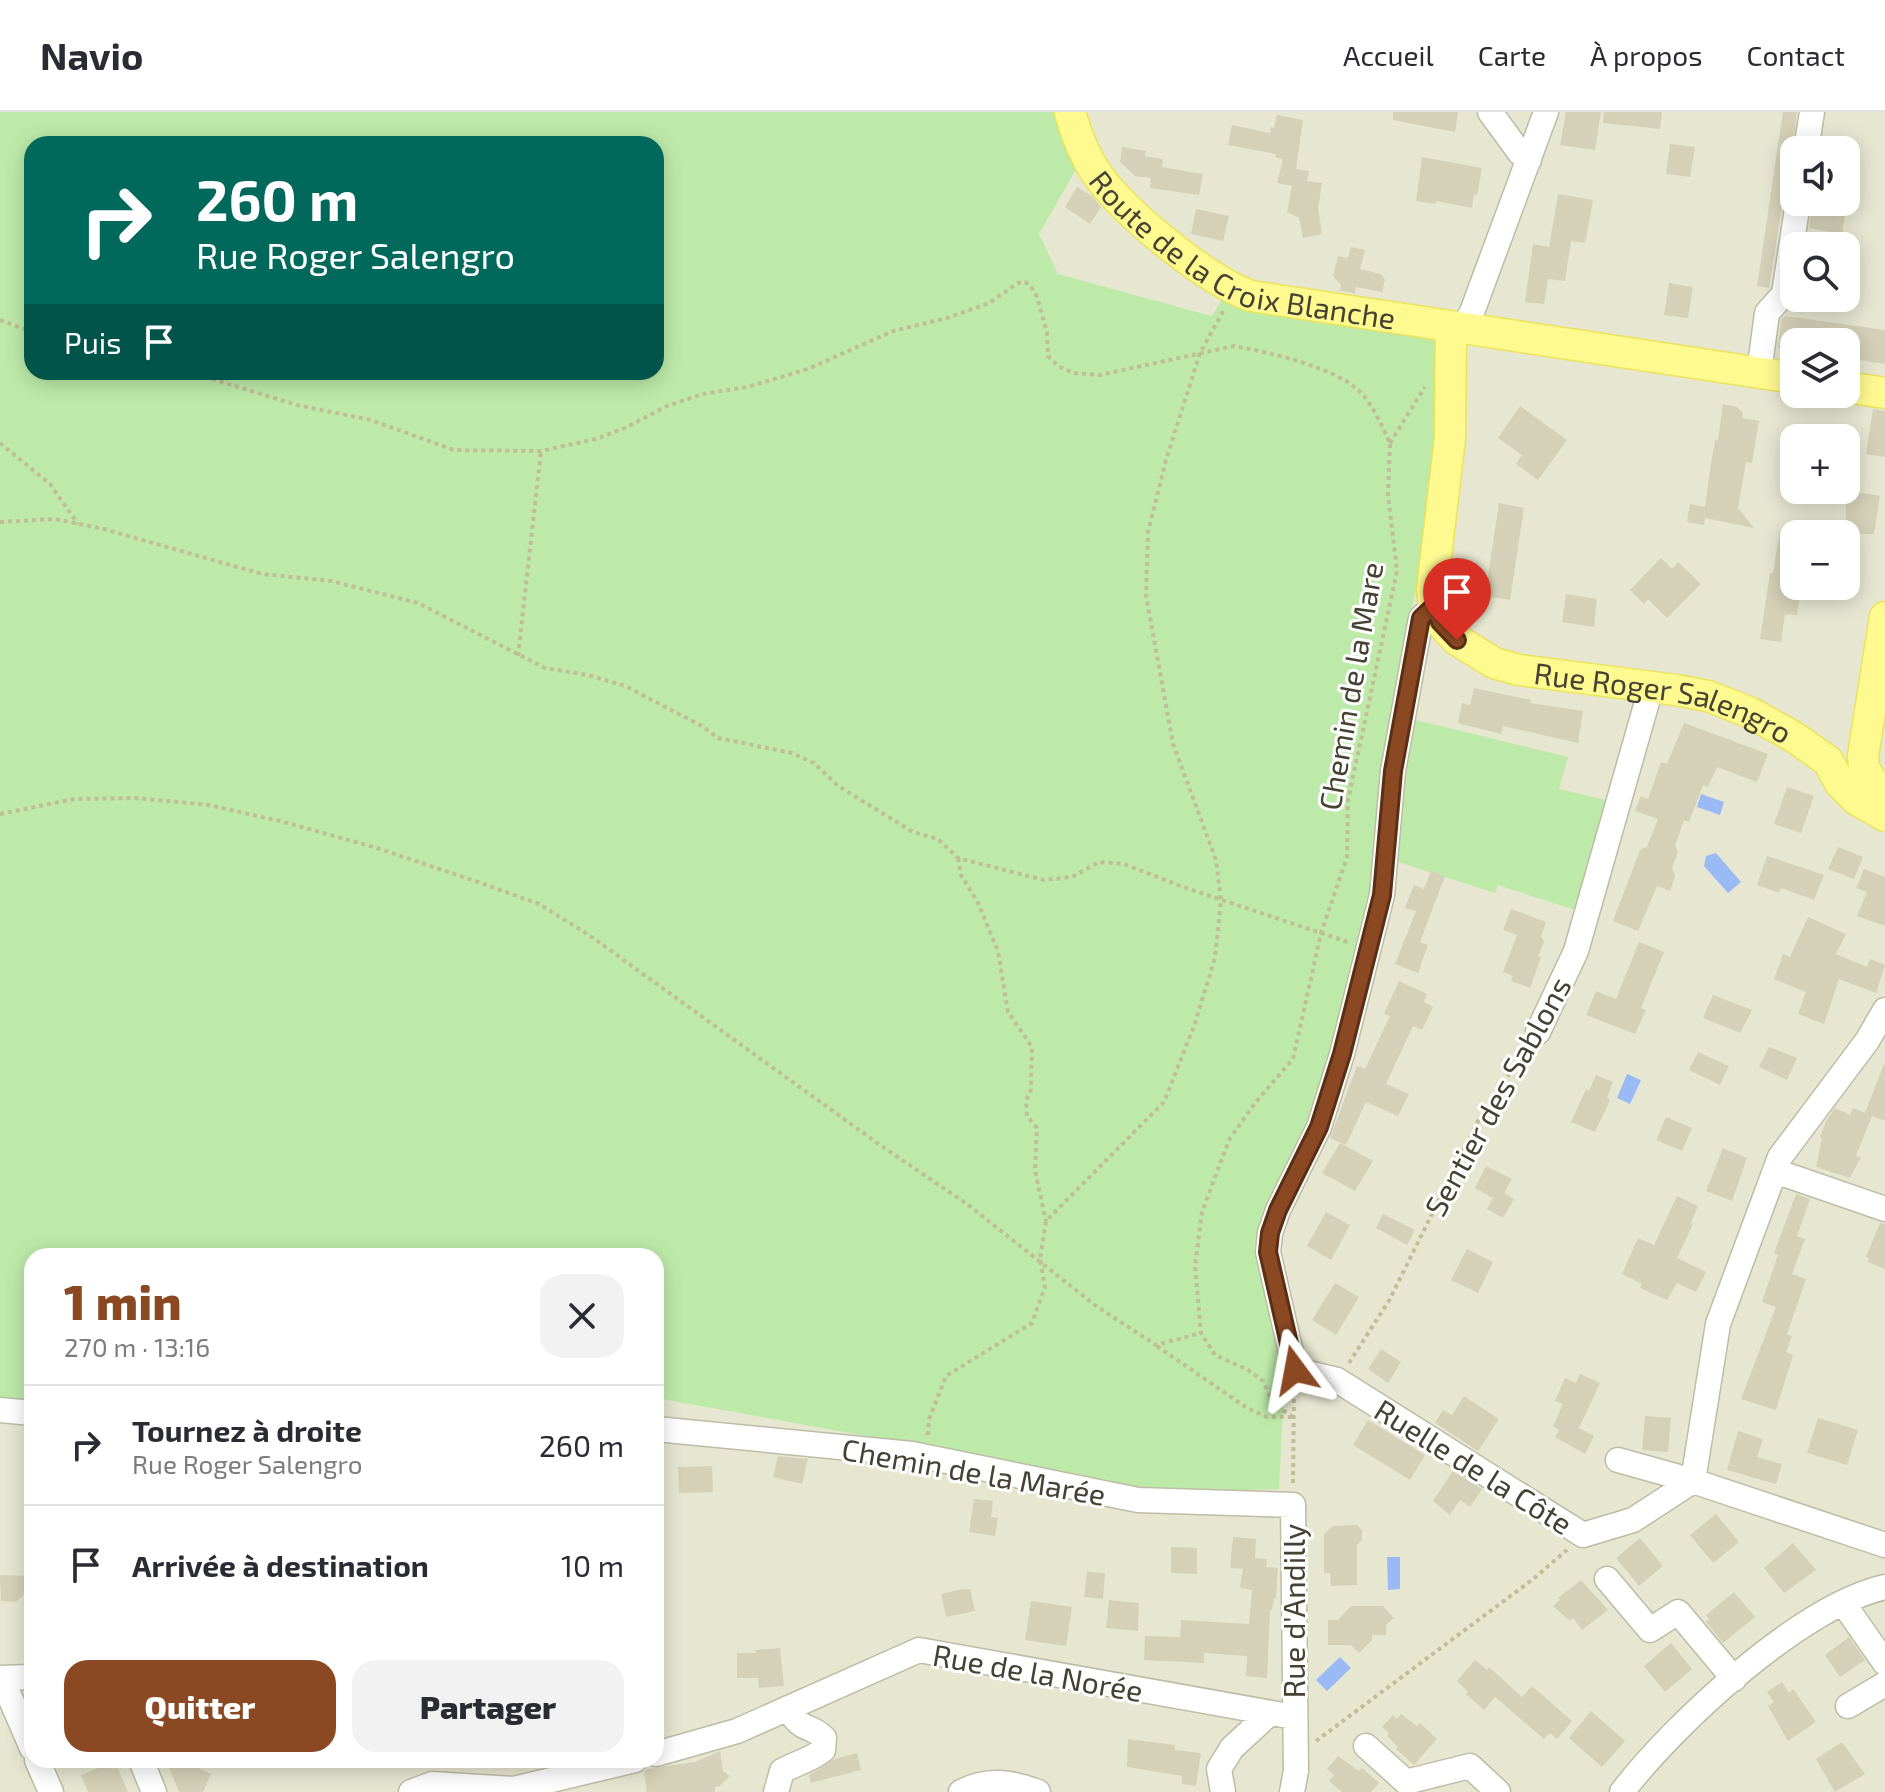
<!DOCTYPE html>
<html lang="fr">
<head>
<meta charset="utf-8">
<style>
  :root { --surface:#fff; --page:#f2f2f3; --text:#2b2b33; --muted:#7c7c81; --line:#e1e1e2; --accent:#8a4922 }
  body { margin:0; font-family:"Exo 2",sans-serif; background:var(--page); color:var(--text); height:100vh; display:flex; flex-direction:column; font-size:30px; white-space:nowrap }
  * { box-sizing:border-box; margin:0 }
  p { font-size:26px; color:var(--muted) }
  .icon { flex:none; width:44px; height:44px; fill:none; stroke:currentColor; stroke-width:2; stroke-linecap:round; stroke-linejoin:round }
  .map { position:relative; flex:1; overflow:hidden }
  .details { position:absolute; left:24px; top:1136px; width:640px; height:520px; display:flex; flex-direction:column; background:var(--surface); border-radius:24px; box-shadow:0 4px 20px #0003 }
  .details>* { flex:none }
  .top-card { position:absolute; left:24px; top:24px; width:640px; height:244px; border-radius:24px; box-shadow:0 4px 20px #0003; background:#00695c; color:#fff; overflow:hidden }
  .controls { position:absolute; left:1780px; top:24px; display:grid; gap:16px }
  .controls a { display:grid; place-items:center; width:80px; height:80px; border-radius:16px; background:var(--surface); box-shadow:0 4px 20px #0003; font-size:40px }
  .pin { position:absolute; display:grid; place-items:center; width:68px; height:68px; color:#fff; margin:-82px -34px; border-radius:50% 50% 50% 0; rotate:-45deg; box-shadow:0 0 8px #0007 }
  .pin .icon { rotate:45deg }
  .me { position:absolute; width:88px; margin:-44px; rotate:347deg; stroke-linejoin:round; filter:drop-shadow(0 0 6px #0008) }
  .turn { display:flex; align-items:center; gap:28px; height:168px; padding:0 40px; font-size:36px }
  .turn .icon { width:104px; height:104px; stroke-width:2.5 }
  .turn b { display:block; font-size:56px; line-height:68px }
  .then { display:flex; align-items:center; height:76px; padding:0 40px; background:#0003; gap:16px; font-size:30px }
  .round { display:grid; place-items:center; flex:none; width:84px; height:84px; border-radius:24px; background:var(--page) }
  .overview { display:flex; align-items:center; justify-content:space-between; height:136px; padding:0 40px }
  h1 { font-size:48px; font-weight:800; line-height:60px; color:var(--accent) }
  .button { display:flex; gap:16px; margin-top:auto; padding:16px 40px }
  .button a { flex:1; height:92px; border-radius:24px; background:var(--accent); color:#fff; font-size:32px; font-weight:800; line-height:92px; text-align:center }
  .button a+a { background:var(--page); color:var(--text) }
  ul { padding:0; list-style:none }
  li { display:flex; align-items:center; gap:24px; height:120px; padding:0 40px; border-top:2px solid var(--line) }
  li div { flex:1 }
  li b { display:block; font-size:30px }
  li em { font-style:normal }
  header { display:flex; align-items:center; gap:48px; box-sizing:border-box; height:112px; padding:0 40px; background:var(--surface); border-bottom:2px solid var(--line) }
  header strong { font-size:38px }
  nav { display:flex; gap:44px; margin-inline-start:auto; font-size:28px }
  .map>svg:first-child { display:block }
</style>
</head>
<body>
<header>
<strong>Navio</strong>
<nav><a>Accueil</a><a>Carte</a><a>À propos</a><a>Contact</a></nav>
</header>
<div class="map">
<svg width="1885" height="1680" viewBox="0 0 1885 1680">
  <rect width="100%" height="100%" fill="#f3f2e3"/>
  <path fill="#e7e6d1" fill-rule="evenodd" d="M1070,0H1885V1680H0V1291L32,1290V1648H656V1286L937,1337L1285,1256L1253,1134L1312,1008L1399,556L1445,339L1213,204L1057,162L1039,122L1084,44ZM1794,38H1846V90H1794ZM1794,134H1846V186H1794ZM1794,230H1846V282H1794ZM1794,326H1846V378H1794ZM1794,422H1846V474H1794Z"/>
  <path fill="#bdeaa9" fill-rule="evenodd" d="M0,0H1070L1084,44L1039,122L1058,162L1212,204L1228,177L1424,222L1439,233L1445,339L1399,556L1376,783L1312,1008L1254,1134L1285,1256L1279,1377L1141,1381L937,1337L656,1286V1144H32V1290L0,1291ZM32,32H656V260H32Z
    M1412,607L1568,645L1559,677L1614,690L1578,799L1498,773L1495,781L1398,750L1404,655Z"/>
  <path fill="#9abaf5" d="M1701,682L1724,690L1720,703L1697,695Z
    M1716,741L1741,770L1728,781L1704,754L1706,744Z
    M1627,962L1641,968L1630,992L1617,986Z
    M1387,1445H1400V1477L1388,1478Z
    M1340,1545L1351,1556L1327,1579L1316,1568Z"/>
  <path fill="#d5d1b8" d="M1393,0H1458L1455,20L1393,8Z
    M1566,0H1601L1595,38L1560,33Z
    M1604,0H1662L1660,17L1603,11Z
    M1783,0H1797L1788,79L1783,88L1769,176L1757,174Z
    M1277,3L1303,8L1296,57L1309,59L1307,69L1322,71L1318,96L1322,122L1303,126L1299,106L1287,100L1292,74L1277,71L1283,47L1275,45L1276,42L1228,33L1232,13L1270,21L1271,15L1274,16Z
    M1670,32L1695,35L1690,65L1666,62Z
    M1122,35L1146,39L1145,44L1163,47L1162,55L1203,62L1199,83L1150,76L1151,66L1135,64L1120,50Z
    M1422,45L1482,56L1477,83L1474,82L1472,96L1436,89L1435,92L1416,89Z
    M1077,75L1092,84L1101,95L1090,112L1065,95Z
    M1558,82L1593,88L1585,131L1571,129L1565,169L1548,167L1544,192L1525,190L1533,132L1549,135Z
    M1813,90H1847L1842,122L1809,116Z
    M1196,97L1229,104L1223,129L1191,122Z
    M1351,135L1365,138L1360,157L1381,162L1385,168L1382,180L1356,175L1355,181L1340,179L1341,173L1333,164L1338,144L1348,146Z
    M1669,171L1693,175L1688,206L1664,203Z
    M1785,204L1885,218V252L1846,246V230H1794V238L1778,236L1781,208Z
    M1723,292L1737,295L1743,301L1742,306L1759,309L1752,351L1746,350L1738,396L1754,416L1705,406L1704,413L1687,410L1690,392L1705,395L1711,352L1715,328H1718Z
    M1520,294L1567,328L1538,368L1516,352L1522,343L1498,326Z
    M1873,297L1885,299V345L1866,342Z
    M1846,378L1880,384L1874,422H1846Z
    M1499,391L1524,396L1510,488L1485,484Z
    M1780,418L1794,420V474H1801L1797,503L1785,502L1781,530L1760,527L1770,461H1773Z
    M1661,446L1672,457L1678,450L1701,472L1667,506L1648,487L1644,492L1630,478Z
    M1566,482L1597,487L1594,515L1562,510Z
    M1474,576L1531,588L1530,591L1583,599L1578,631L1503,614L1501,622L1458,611L1462,591L1470,593Z
    M1684,611L1768,642L1757,670L1717,655L1708,675L1703,673L1689,710L1684,708L1675,734L1678,740L1672,756L1675,764L1670,779L1657,774L1638,819L1613,809L1640,738L1647,735L1658,707L1635,699L1641,684L1648,687L1661,650L1667,652Z
    M1787,675L1814,684L1801,721L1774,712Z
    M1838,735L1863,745L1854,767L1828,757Z
    M1767,744L1824,763L1814,788L1781,776L1779,781L1757,773Z
    M1864,757L1885,765V814L1857,804L1867,780L1856,776Z
    M1431,759L1445,764L1420,830L1428,833L1418,861L1395,852L1416,799L1405,796L1414,773L1424,777Z
    M1511,797L1546,810L1541,824L1544,830L1538,845H1541L1530,876L1511,869L1513,864L1503,860L1517,823L1503,818Z
    M1808,805L1846,822L1836,842L1867,855L1870,847L1885,853L1876,881L1839,867L1824,912L1798,902L1806,880L1774,867L1783,842L1790,845Z
    M1639,830L1664,840L1641,896L1646,898L1635,922L1586,903L1596,879L1616,887Z
    M1399,869L1427,882L1424,890L1433,895L1422,918L1413,914L1386,972L1409,982L1398,1004L1366,990L1346,1033L1330,1026L1357,954L1365,957L1390,904L1384,902Z
    M1713,883L1752,898L1740,921L1703,906Z
    M1769,935L1797,946L1787,968L1759,955Z
    M1698,940L1729,954L1720,973L1689,958Z
    M1884,952L1885,953V1009L1865,1001Z
    M1596,963L1613,970L1607,986L1610,988L1595,1020L1571,1010L1586,977L1589,979Z
    M1835,996L1850,1003L1853,996L1872,1004L1856,1044L1861,1045L1850,1066L1816,1055L1822,1027L1820,1026L1826,1009Z
    M1666,1005L1692,1016L1682,1039L1656,1028Z
    M1340,1031L1373,1049L1355,1079L1322,1061Z
    M1723,1036L1747,1046L1732,1089L1706,1079Z
    M1486,1054L1512,1067L1504,1081L1514,1087L1503,1106L1487,1097L1493,1086L1475,1076Z
    M1796,1082L1810,1087L1797,1124L1805,1127L1792,1162L1806,1167L1787,1222L1792,1224L1786,1240L1793,1243L1776,1298L1741,1287L1776,1195L1762,1190L1778,1143L1774,1141Z
    M1677,1084L1698,1094L1691,1111L1693,1112L1677,1146L1706,1160L1696,1180L1677,1171L1667,1188L1640,1176L1642,1172L1622,1162L1638,1126L1654,1133Z
    M1326,1100L1350,1113L1331,1148L1307,1134Z
    M1383,1102L1415,1118L1407,1133L1376,1116Z
    M1880,1111L1885,1112V1157L1868,1150L1869,1146L1866,1145Z
    M1467,1137L1493,1150L1478,1181L1451,1168Z
    M1335,1171L1359,1185L1336,1223L1312,1208Z
    M1381,1237L1401,1250L1388,1271L1368,1257Z
    M1580,1262L1600,1271L1579,1316L1594,1324L1585,1342L1555,1325L1559,1318L1553,1314L1563,1292L1555,1289L1565,1266L1576,1271Z
    M1464,1284L1499,1307L1478,1339L1435,1311L1443,1298L1452,1303Z
    M1645,1304L1671,1306L1668,1340L1642,1338Z
    M1818,1306L1858,1318L1847,1353L1807,1341Z
    M1368,1308L1425,1343L1410,1368L1353,1333Z
    M1738,1319L1763,1327L1757,1345L1782,1352L1776,1372L1727,1358Z
    M778,1344L808,1347L802,1372L773,1365Z
    M712,1354L713,1380L679,1381L678,1355Z
    M1453,1359L1482,1377L1470,1395L1460,1388L1450,1403L1433,1389Z
    M974,1387L993,1389L991,1405L998,1406L995,1424L969,1420Z
    M1716,1402L1739,1430L1713,1451L1690,1423Z
    M1357,1413L1362,1418V1428L1357,1433V1473L1331,1474L1330,1461H1324V1422L1333,1414Z
    M1233,1425L1256,1427L1255,1446L1267,1447L1266,1455L1278,1456L1276,1486H1274L1272,1498H1270L1267,1566L1246,1564L1247,1544L1204,1541V1551L1144,1548L1145,1524L1180,1525L1181,1508L1249,1512L1252,1478L1240,1476L1243,1457L1230,1456Z
    M1640,1426L1663,1454L1639,1474L1616,1446Z
    M1793,1431L1816,1458L1784,1481L1764,1456Z
    M1171,1435L1197,1436V1462L1171,1461Z
    M1087,1460L1105,1461L1103,1487L1084,1485Z
    M0,1463L28,1464L29,1478L16,1490L1,1489Z
    M1581,1468L1608,1498L1582,1518L1573,1506L1570,1509L1553,1494L1560,1488L1558,1486Z
    M963,1477H970L975,1499L946,1505L941,1482Z
    M1734,1480L1755,1505L1723,1531L1706,1510L1709,1507L1706,1503Z
    M1109,1488L1139,1491L1138,1519L1106,1516Z
    M1031,1489L1072,1495L1066,1534L1025,1528Z
    M1351,1494H1383L1394,1506L1386,1513V1523H1372V1528L1359,1541L1351,1533H1328V1508H1338Z
    M1849,1525L1865,1548L1840,1565L1825,1543Z
    M1671,1531L1692,1557L1665,1580L1644,1554Z
    M780,1536L784,1574L759,1576L758,1566H737V1541H756V1538Z
    M1475,1548L1487,1558L1489,1555L1522,1585L1532,1574L1572,1609L1557,1627L1550,1621L1544,1627L1495,1585L1484,1598L1466,1582L1468,1580L1457,1569Z
    M1782,1570L1789,1581L1793,1577L1816,1610L1788,1629L1768,1594L1774,1590L1767,1580Z
    M1591,1599L1625,1629L1602,1655L1569,1626Z
    M1401,1602L1417,1614L1420,1611L1437,1627L1414,1653L1396,1637L1398,1635L1387,1624L1389,1621L1382,1615L1393,1603L1397,1607Z
    M1128,1627L1175,1633V1638L1201,1641L1196,1674L1182,1672V1664L1127,1655Z
    M1842,1630L1865,1662L1835,1680L1816,1647Z
    M720,1639L723,1659L730,1664L720,1674L715,1675V1680H647L644,1660L647,1657L695,1650Z
    M857,1641L861,1658L811,1671L809,1663L835,1647Z
    M1338,1644L1359,1659L1362,1656L1379,1671L1371,1680H1342L1329,1669L1334,1663L1327,1657Z
    M166,1648H191L194,1654L211,1662L203,1680H179Z
    M110,1651L113,1657L117,1654L128,1680H88L81,1663Z"/>
  <g fill="none" stroke-linecap="round" stroke-linejoin="round">
    <defs>
      <path id="minor" d="M1490,0L1520,41L1529,48
        M1806,38L1812,0
        M1463,216L1472,200L1546,0
        M1759,261L1767,201L1784,182L1798,90
        M1434,494L1421,506L1393,659L1382,783L1342,942L1319,1015L1278,1098L1270,1121L1268,1140L1295,1258L1337,1268L1583,1423L1633,1408L1693,1369
        M1538,920L1576,839L1651,576
        M1775,1059L1885,1097
        M0,1298L32,1301
        M656,1317L912,1342L1138,1388L1293,1393L1296,1659L1292,1680
        M1618,1348L1693,1369L1885,1433
        M1693,1369L1718,1212L1780,1045L1867,929L1885,898
        M1607,1467L1650,1518L1678,1500L1734,1567
        M1843,1491L1885,1551
        M0,1566L32,1565
        M2,1567L32,1636
        M1848,1594L1885,1572
        M1366,1634L1406,1670L1470,1654L1498,1680
        M656,1642L737,1619L919,1538L1294,1605
        M37,1648L51,1680
        M141,1648L154,1680
        M411,1680L432,1672L514,1677L635,1648
        M776,1680L782,1659C796,1651 811,1648 823,1638L824,1626C809,1611 803,1622 788,1596
        M961,1680C987,1666 1012,1670 1038,1680
        M1223,1680L1219,1657L1232,1636L1270,1601
        M1622,1680C1674,1612 1801,1494 1885,1475"/>
      <g id="major">
        <path id="s1" d="M1070,0C1076,22 1084,43 1097,62C1124,101 1206,168 1251,184L1794,266"/>
        <path id="s2" d="M1451,215L1450,326L1432,478L1434,494L1440,510L1457,528L1494,551L1519,558L1676,578L1708,584L1751,601L1794,625L1828,649L1840,671L1857,688L1885,704"/>
        <path d="M1846,275L1885,281"/>
        <path d="M1885,505L1863,644L1864,656L1885,691"/>
      </g>
    </defs>
    <use href="#minor" stroke="#bfbca5" stroke-width="27"/>
    <use href="#major" stroke="#ebe359" stroke-width="33"/>
    <path stroke="#c1bd95" stroke-width="4" stroke-dasharray="4 4" stroke-linecap="butt" d="M0,208L32,220
      M189,260L297,293L371,308L454,338L541,339L596,327L625,316L667,294L703,282L747,275L808,257L893,219L947,206L989,191L1018,171L1025,170L1030,173L1037,185L1047,220L1048,244L1058,254L1073,261L1100,263L1234,234C1268,240 1340,256 1362,282C1374,295 1382,315 1390,331
      M0,331L50,372L78,412
      M1390,331L1425,275
      M0,410L55,407L104,417L262,462L331,469L418,491L545,556L588,563L625,574L702,614L718,626L792,641L814,651L838,674L913,720L938,727L958,746L1044,768L1072,765L1099,750L1124,752L1183,775L1348,830
      M518,544L541,339
      M0,702L74,687L135,686L209,693L284,710L377,736L478,770L539,792L589,823L880,1033L967,1092L1096,1194L1156,1233L1201,1221
      M958,746L961,763L977,789L998,839L1008,900L1032,935L1031,977L1026,989L1027,1004L1037,1016L1035,1059L1046,1109
      M1157,1234L1247,1296L1267,1305H1291
      M1349,1251L1390,1187L1478,1009L1527,935
      M1293,1305L1273,1292L1263,1269L1248,1258L1215,1243L1201,1221L1195,1154L1202,1100L1229,1028L1255,991L1293,947L1321,821L1347,745L1348,688L1397,459L1388,383L1390,331
      M928,1323L929,1307L946,1264L1032,1211L1045,1175L1040,1147L1046,1109L1164,990L1194,914L1215,846L1221,788L1216,748L1173,632L1146,483L1148,420L1166,348L1200,241L1225,196
      M1293,1371L1294,1280
      M1316,1629L1532,1468L1567,1438"/>
    <use href="#minor" stroke="#fff" stroke-width="24"/>
    <use href="#major" stroke="#fffa90" stroke-width="30"/>
  </g>
  <g fill="none" stroke-linecap="round" stroke-linejoin="round">
    <defs>
      <path id="route" d="M1295,1258L1268,1140L1270,1121L1278,1098L1319,1015L1342,942L1382,783L1393,659L1421,506L1434,494L1440,510L1457,528"/>
    </defs>
    <use href="#route" stroke="#5a2f16" stroke-width="20"/>
    <use href="#route" stroke="#8a4922" stroke-width="14"/>
  </g>
  <g text-anchor="middle" dominant-baseline="central" stroke-width="6" stroke-linejoin="round" paint-order="stroke">
    <g font-size="30" fill="#454233" stroke="#fff">
      <text stroke="none"><textPath href="#s1" startOffset="240">Route de la Croix Blanche</textPath></text>
      <text transform="translate(1350 574) rotate(-80)">Chemin de la Mare</text>
      <text stroke="none"><textPath href="#s2" startOffset="540">Rue Roger Salengro</textPath></text>
      <text transform="translate(1497 984) rotate(-61)">Sentier des Sablons</text>
      <text transform="translate(1474 1354) rotate(32)">Ruelle de la Côte</text>
      <text transform="translate(974 1359) rotate(10)">Chemin de la Marée</text>
      <text transform="translate(1293 1499) rotate(-90)">Rue d'Andilly</text>
      <text transform="translate(1038 1560) rotate(10)">Rue de la Norée</text>
    </g>
  </g>
</svg>
<div class="controls">
<a><svg class="icon" aria-label="sound" viewBox="0 0 24 24"><path d="M4 9h4l5-4v14l-5-4H4zM17 9q2 3 0 6"/></svg></a>
<a><svg class="icon" aria-label="search" viewBox="0 0 24 24"><circle cx="10" cy="10" r="6"/><path d="M15 15l6 6"/></svg></a>
<a><svg class="icon" aria-label="layers" viewBox="0 0 24 24"><path d="M12 4l9 5-9 5-9-5zM3 14l9 5 9-5"/></svg></a>
<a>+</a>
<a>−</a>
</div>
<div class="pin" style="left:1457px;top:528px;background:#d93025"><svg class="icon" aria-label="arrive" viewBox="0 0 24 24"><path d="M6 21V4h12l-3 4 3 4H6"/></svg></div>
<svg class="me" style="left:1295px;top:1258px" viewBox="-20 -20 40 40"><path d="M0-17L14 15 0 8-14 15z" fill="#8a4922" stroke="#fff" stroke-width="4"/></svg>
<div class="top-card">
<div class="turn"><svg class="icon" aria-label="right" viewBox="0 0 24 24"><path d="M7 20v-9h11M14 6l5 5-5 5"/></svg><div><b>260 m</b>Rue Roger Salengro</div></div>
<div class="then">Puis<svg class="icon" aria-label="arrive" viewBox="0 0 24 24"><path d="M6 21V4h12l-3 4 3 4H6"/></svg></div>
</div>
<section class="details">
<div class="overview"><div><h1>1 min</h1><p>270 m · 13:16</p></div><a class="round"><svg class="icon" aria-label="close" viewBox="0 0 24 24"><path d="M6 6l12 12M18 6L6 18"/></svg></a></div>
<ul>
<li><svg class="icon" aria-label="right" viewBox="0 0 24 24"><path d="M7 20v-9h11M14 6l5 5-5 5"/></svg><div><b>Tournez à droite</b><p>Rue Roger Salengro</p></div><em>260 m</em></li>
<li><svg class="icon" aria-label="arrive" viewBox="0 0 24 24"><path d="M6 21V4h12l-3 4 3 4H6"/></svg><div><b>Arrivée à destination</b></div><em>10 m</em></li>
</ul>
<div class="button"><a>Quitter</a><a>Partager</a></div>
</section>
</div>
</body>
</html>
